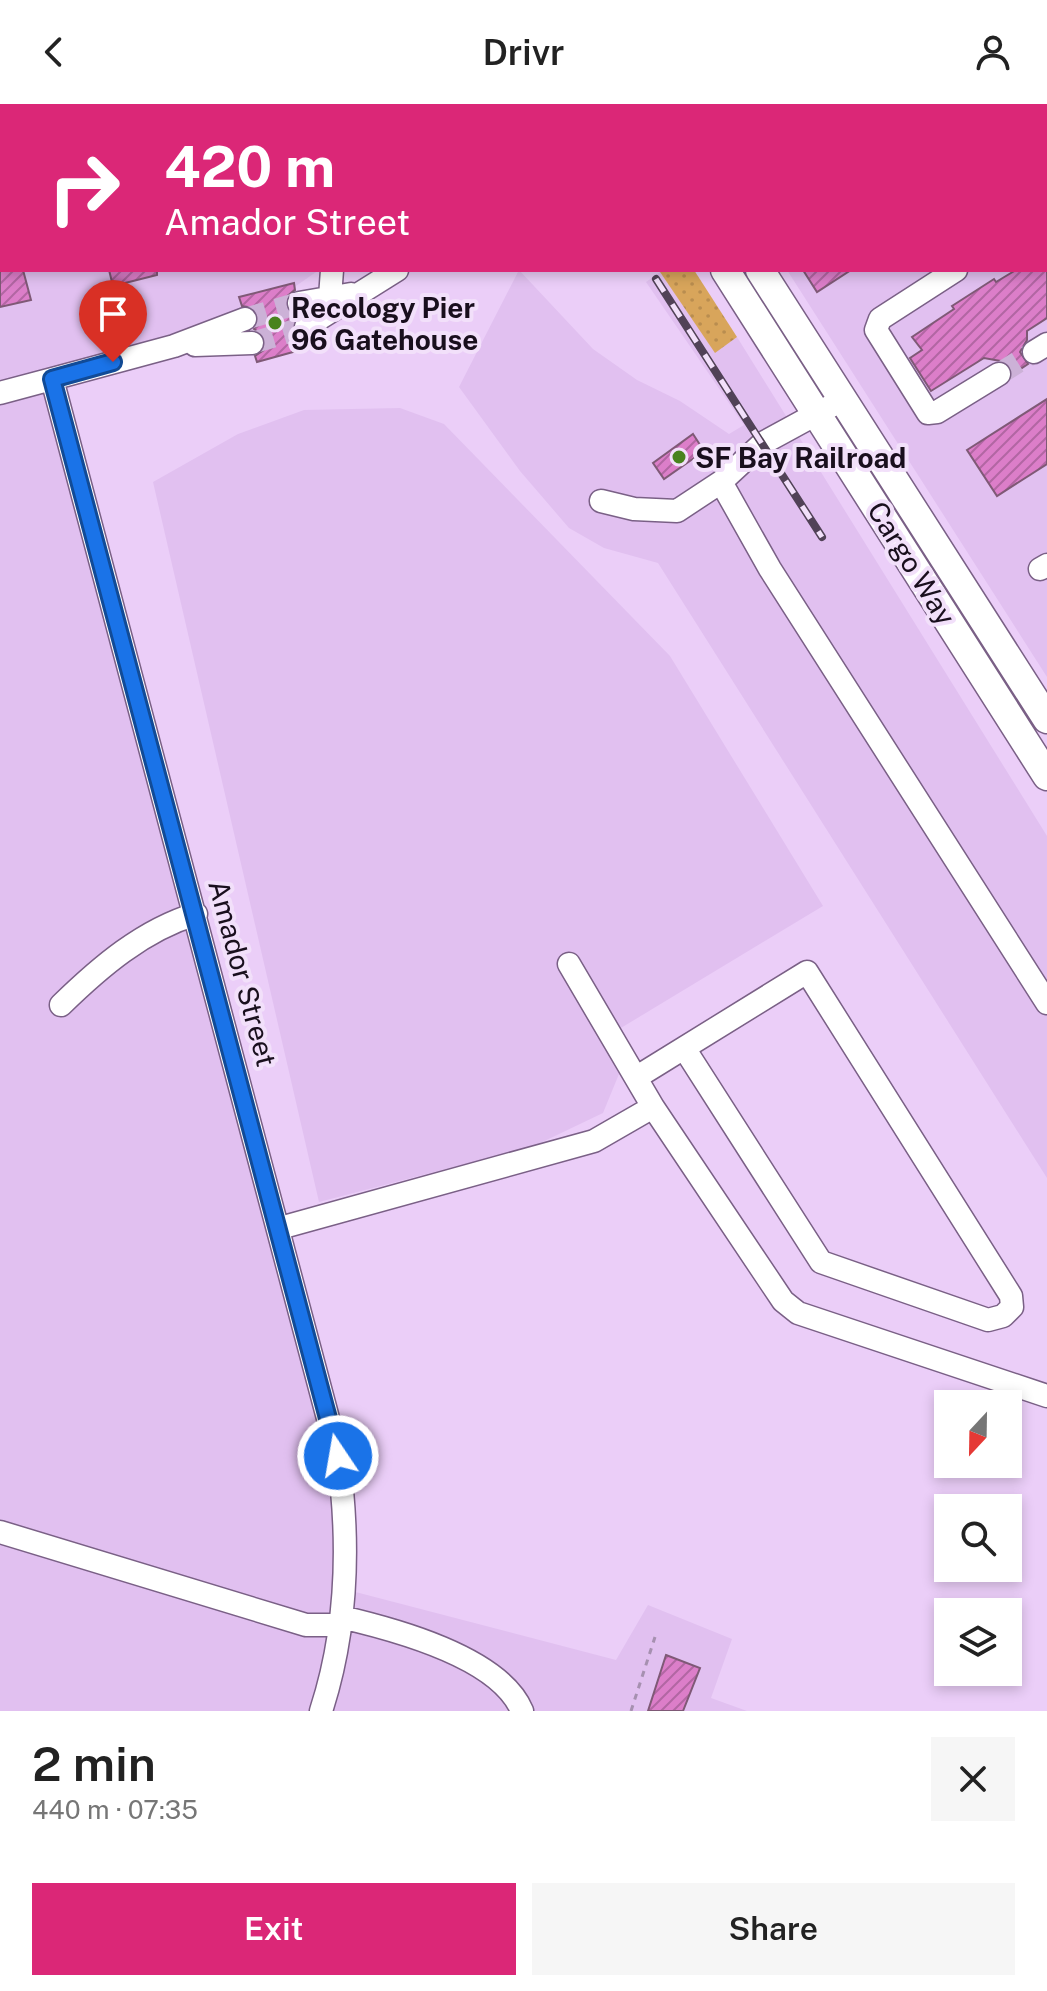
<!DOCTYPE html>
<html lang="en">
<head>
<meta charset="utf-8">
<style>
  :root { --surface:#fff; --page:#f6f6f6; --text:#222; --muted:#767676; --accent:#db2777 }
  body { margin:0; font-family:"Public Sans",sans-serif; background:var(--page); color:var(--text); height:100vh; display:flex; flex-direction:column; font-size:30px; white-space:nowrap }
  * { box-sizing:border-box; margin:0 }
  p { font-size:26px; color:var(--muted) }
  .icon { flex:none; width:44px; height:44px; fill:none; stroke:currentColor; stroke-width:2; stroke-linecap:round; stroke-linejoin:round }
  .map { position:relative; height:1607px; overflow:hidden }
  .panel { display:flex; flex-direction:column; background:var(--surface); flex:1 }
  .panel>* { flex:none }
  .banner { position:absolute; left:0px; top:0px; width:1048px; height:168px; box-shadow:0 4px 12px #0003; background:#db2777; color:#fff; overflow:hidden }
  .needle { width:52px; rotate:202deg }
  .controls { position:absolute; left:934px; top:1286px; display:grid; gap:16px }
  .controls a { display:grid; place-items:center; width:88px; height:88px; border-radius:0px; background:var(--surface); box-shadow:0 4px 12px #0003; font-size:40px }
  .pin { position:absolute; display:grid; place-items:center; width:68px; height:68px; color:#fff; margin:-82px -34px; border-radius:50% 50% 50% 0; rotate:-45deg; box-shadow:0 0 8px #0007 }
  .pin .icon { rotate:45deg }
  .me { position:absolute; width:88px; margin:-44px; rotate:348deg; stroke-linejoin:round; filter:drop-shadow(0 0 6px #0008) }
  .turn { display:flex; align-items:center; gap:28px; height:168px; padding:0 32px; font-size:36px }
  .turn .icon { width:104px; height:104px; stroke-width:2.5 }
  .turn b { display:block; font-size:56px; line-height:68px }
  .round { display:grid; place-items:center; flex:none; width:84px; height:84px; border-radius:0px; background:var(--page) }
  .overview { display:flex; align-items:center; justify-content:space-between; height:136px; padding:0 32px }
  h1 { font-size:48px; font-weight:600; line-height:60px }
  .button { display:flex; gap:16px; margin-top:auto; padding:16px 32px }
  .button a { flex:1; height:92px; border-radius:0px; background:var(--accent); color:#fff; font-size:32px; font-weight:600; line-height:92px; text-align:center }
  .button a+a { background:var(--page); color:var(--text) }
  header { display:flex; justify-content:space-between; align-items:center; height:104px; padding:0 32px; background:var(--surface); font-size:36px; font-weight:600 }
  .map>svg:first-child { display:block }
</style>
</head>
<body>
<header><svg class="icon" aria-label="back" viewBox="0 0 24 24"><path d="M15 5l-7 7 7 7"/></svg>Drivr<svg class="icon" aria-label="person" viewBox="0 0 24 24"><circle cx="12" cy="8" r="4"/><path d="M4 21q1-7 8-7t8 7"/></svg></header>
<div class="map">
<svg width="1047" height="1607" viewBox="0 0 1047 1607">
  <defs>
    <pattern id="green-dots" width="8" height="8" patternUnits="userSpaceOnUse" patternTransform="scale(2)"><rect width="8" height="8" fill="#d8a55b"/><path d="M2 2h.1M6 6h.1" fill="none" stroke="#b98d4f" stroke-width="1.8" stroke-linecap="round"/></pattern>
    <pattern id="building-hatch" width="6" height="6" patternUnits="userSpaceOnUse" patternTransform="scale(2)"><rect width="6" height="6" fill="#dc7ec9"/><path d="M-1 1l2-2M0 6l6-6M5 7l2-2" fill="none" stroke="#b266a3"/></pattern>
  </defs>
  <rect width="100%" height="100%" fill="#ebcef8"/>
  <path fill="#e1c0f0" d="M0,0L417,2H2V166H319L221,234L53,274L344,1391V1485L616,1556L648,1501L732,1535L711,1594L747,1607H0Z
    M681,0H1047V573L787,166H1046V2Z
    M519,166L593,245L637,276L680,297L729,330L744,321L646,178L660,168L715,248L737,233L1047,732V1074L658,459L604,444L569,424L520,367L459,283Z
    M400,304L444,320L670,552L823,802L601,936L619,970L603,1009L534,1042L319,1098L153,378L238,330L304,306Z"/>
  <path fill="url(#green-dots)" d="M662,166H694L737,233L715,249L660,168Z"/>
  <path fill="url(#building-hatch)" stroke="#7f5976" stroke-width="2" d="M0,166H23L31,196L0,203Z
    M109,166H157V171L113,182Z
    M803,166H851L817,188Z
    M1016,166H1047V214L1027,227V236L1020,248L1028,260L1013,270L1006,258L984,254L931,287L910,254L922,246L912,233L954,205L952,202L994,175L996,178Z
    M294,179L295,186L286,193L285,202L297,213L292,223L294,230L300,236H309L311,243L257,258L255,252L264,246L266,238L263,231L254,225L259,218L258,209L253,204L242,202L239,193Z
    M1047,295V360L997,392L967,346Z
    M693,330L704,347L664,375L653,359Z
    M666,1551L700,1564L683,1607H648Z"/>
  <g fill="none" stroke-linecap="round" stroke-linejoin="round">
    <path stroke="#ccb1d7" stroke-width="22" stroke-dasharray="22 11" stroke-linecap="butt" d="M245,215L299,199
      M252,239L306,223
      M999,270L1034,248"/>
    <defs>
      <path id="minor" d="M76,0L82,2
        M347,0L349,2
        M756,0L757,2
        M828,0L829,2
        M798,2L802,0
        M1046,107L1047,106
        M956,166L880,215L876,226L928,309L937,308L999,270
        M330,193L332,166
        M299,199L351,190
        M245,215L174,242L52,275L338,1352C350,1438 348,1524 321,1607
        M306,223L397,166
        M195,241L252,239
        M1034,248L1047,240
        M0,289L52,275
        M721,378L770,465L1047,899
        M601,397L634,405L677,407L721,378L763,339L831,302
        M1040,465L1047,461
        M61,901C100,863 143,826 196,810
        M637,973L807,868L1011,1192L1012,1203L1003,1212L988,1216L821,1158L684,944
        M653,1003L783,1197L798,1209L1047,1292
        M280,1124L594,1037L653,1003L569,860
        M0,1428L306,1521H340
        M341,1513C393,1525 500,1553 522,1607"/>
      <path id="major" d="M630,0V2
        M652,0L654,2
        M725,166L1047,672
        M760,166L1047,615"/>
    </defs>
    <use href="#minor" stroke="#7a6086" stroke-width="25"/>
    <use href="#major" stroke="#7a6086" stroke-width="31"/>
    <path stroke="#a690b0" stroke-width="3" stroke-dasharray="6 6" stroke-linecap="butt" d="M631,1607L655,1533"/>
    <use href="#minor" stroke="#fff" stroke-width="22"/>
    <use href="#major" stroke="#fff" stroke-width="28"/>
    <defs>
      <path id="rail" d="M656,175L822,433"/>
    </defs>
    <use href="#rail" stroke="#514257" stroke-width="8"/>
    <use href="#rail" stroke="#f2e0fa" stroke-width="5" stroke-dasharray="15" stroke-linecap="butt"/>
  </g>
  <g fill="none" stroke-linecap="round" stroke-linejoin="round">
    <defs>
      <path id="route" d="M113,258L52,275L338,1352"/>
    </defs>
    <use href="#route" stroke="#114b97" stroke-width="20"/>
    <use href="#route" stroke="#1a73e8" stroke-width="14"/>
  </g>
  <g fill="#49831e" stroke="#f2e0fa" stroke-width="3">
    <circle cx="275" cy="219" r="8"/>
    <circle cx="679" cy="353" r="8"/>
  </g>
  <g text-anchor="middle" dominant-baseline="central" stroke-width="8" stroke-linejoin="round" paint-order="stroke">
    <g font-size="28" font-weight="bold" fill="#190f1d" stroke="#f2e0fa" text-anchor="start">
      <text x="291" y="203">Recology Pier<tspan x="291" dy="32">96 Gatehouse</tspan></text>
      <text x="695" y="353">SF Bay Railroad</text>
    </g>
    <g font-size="28" fill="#190f1d" stroke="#f2e0fa">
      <text transform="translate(912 459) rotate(58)">Cargo Way</text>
      <text transform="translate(243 869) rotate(75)">Amador Street</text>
    </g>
  </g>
</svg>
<div class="controls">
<a><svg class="needle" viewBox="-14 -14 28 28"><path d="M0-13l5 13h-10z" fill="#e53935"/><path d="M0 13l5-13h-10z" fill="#767676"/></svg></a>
<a><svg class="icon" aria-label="search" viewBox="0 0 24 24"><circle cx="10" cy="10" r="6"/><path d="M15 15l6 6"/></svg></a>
<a><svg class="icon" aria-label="layers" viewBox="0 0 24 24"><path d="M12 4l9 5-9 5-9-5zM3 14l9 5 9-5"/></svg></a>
</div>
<div class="pin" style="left:113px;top:258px;background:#d93025"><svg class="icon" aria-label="arrive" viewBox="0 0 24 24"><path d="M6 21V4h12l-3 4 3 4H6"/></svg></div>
<svg class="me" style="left:338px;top:1352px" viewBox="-20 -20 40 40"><circle r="17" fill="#1a73e8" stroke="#fff" stroke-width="3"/><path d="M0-11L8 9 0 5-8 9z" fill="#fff"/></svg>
<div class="banner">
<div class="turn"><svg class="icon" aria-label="right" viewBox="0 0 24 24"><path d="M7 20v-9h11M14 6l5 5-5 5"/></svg><div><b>420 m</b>Amador Street</div></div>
</div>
</div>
<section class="panel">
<div class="overview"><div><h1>2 min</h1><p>440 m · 07:35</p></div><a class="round"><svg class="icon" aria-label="close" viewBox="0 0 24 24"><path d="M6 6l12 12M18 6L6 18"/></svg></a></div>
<div class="button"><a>Exit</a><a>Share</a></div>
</section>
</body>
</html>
